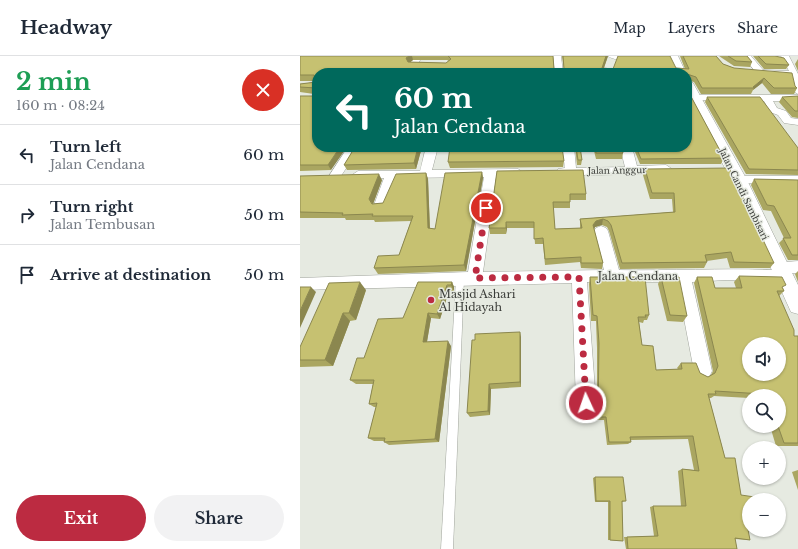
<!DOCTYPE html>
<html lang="en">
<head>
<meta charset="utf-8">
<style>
  :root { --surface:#fff; --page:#f2f2f3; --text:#1f2937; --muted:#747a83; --line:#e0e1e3; --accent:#bc2b41 }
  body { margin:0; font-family:"Libre Baskerville",serif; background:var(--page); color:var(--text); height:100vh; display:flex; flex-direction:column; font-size:15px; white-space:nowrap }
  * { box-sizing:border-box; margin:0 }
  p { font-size:13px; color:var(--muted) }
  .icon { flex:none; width:22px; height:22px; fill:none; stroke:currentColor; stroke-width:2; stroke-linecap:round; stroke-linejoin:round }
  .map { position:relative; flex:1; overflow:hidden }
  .details { display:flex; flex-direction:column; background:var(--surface); width:300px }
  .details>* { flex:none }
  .guide { position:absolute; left:12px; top:12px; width:380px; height:84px; border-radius:16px; box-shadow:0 1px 3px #0004; background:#00695c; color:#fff; overflow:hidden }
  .buttons { position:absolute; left:442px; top:281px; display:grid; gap:8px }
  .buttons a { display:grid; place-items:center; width:44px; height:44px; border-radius:50%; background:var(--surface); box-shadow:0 1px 3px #0004; font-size:20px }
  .pin { position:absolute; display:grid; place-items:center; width:34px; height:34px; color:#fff; margin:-17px; border:2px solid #fff; border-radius:50%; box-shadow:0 1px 4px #0007 }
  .me { position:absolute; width:44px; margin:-22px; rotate:357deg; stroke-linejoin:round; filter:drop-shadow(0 0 3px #0008) }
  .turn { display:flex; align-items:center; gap:14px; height:84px; padding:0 16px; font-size:18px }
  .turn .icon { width:52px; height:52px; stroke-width:2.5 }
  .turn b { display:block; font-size:28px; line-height:34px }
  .round { display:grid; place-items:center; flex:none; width:42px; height:42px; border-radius:21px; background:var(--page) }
  .summary { display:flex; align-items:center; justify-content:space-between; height:68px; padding:0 16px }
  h1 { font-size:24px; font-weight:700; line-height:30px; color:#1e9e55 }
  .action { display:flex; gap:8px; margin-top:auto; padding:8px 16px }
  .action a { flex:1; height:46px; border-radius:24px; background:var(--accent); color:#fff; font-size:16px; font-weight:700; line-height:46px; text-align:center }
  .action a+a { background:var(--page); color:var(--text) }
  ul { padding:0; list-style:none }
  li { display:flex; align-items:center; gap:12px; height:60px; padding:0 16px; border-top:1px solid var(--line) }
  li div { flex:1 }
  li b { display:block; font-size:15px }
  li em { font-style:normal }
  header { display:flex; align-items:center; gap:24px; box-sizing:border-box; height:56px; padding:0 20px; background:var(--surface); border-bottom:1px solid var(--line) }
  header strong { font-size:19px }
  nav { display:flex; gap:22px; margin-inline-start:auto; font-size:14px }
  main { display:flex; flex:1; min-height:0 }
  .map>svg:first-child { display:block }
</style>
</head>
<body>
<header>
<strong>Headway</strong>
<nav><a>Map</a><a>Layers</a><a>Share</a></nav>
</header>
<main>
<section class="details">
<div class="summary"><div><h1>2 min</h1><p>160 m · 08:24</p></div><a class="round" style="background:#d93025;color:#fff"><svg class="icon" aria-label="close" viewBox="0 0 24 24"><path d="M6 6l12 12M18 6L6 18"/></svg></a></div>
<ul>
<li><svg class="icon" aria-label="left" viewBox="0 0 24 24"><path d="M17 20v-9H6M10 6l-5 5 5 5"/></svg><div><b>Turn left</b><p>Jalan Cendana</p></div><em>60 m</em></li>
<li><svg class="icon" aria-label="right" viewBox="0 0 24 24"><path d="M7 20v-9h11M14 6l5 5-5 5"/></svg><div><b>Turn right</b><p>Jalan Tembusan</p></div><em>50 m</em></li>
<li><svg class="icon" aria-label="arrive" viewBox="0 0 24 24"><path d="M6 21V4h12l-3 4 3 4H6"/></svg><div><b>Arrive at destination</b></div><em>50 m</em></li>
</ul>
<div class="action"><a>Exit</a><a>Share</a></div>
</section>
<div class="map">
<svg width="498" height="493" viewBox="0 0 498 493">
  <rect width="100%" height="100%" fill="#e6eae1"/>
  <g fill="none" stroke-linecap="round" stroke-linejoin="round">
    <defs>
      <path id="service" d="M160,219L164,222L153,493H141L156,222Z"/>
      <path id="minor" d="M115,0H123L111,17H103Z
        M253,0H261L263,17H255Z
        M308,0H341L342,1C337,6 313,5 308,0Z
        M443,0H451L463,14L489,15L481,0H489L498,18V38L493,35L490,21L458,19Z
        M395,39H498V45H473L477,52L486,55L491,62L498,63V69L484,67L478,59L470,56L464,45L392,44V40Z
        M48,91H60L39,123H31L29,120Z
        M126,91H138L132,114L218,113L224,117L218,121H196L183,216L304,214L294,175L296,172L301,170L306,172L308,175L319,214C370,215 421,212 472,214L471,211L473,207L498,205V217H489L491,220L488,224L483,226L426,224L392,226L412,315L409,321L403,324L397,321L394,315L377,226H287L296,347L293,354L286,357L279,354L276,347L272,227L0,234V222L168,216L184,121L96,122L86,149L85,152H75L74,149L84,122L58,123L52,119L58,115H120Z
        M262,91H274L276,112L325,111L320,91H332L337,110L366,109L372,113L366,117L262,120L256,116L258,113L265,112Z
        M439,120H498V128L435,127L433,124Z"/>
      <path id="tertiary" d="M368,0H378L386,17H376Z
        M387,24L393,27L447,124L498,229V258L491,256L431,124L387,38Z"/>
    </defs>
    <use href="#service" stroke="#a1a59d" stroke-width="1"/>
    <use href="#minor" stroke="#a1a59d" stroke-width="1"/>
    <use href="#tertiary" stroke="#a1a59d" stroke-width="1"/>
    <use href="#service" fill="#fff" fill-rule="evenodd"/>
    <use href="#minor" fill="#fff" fill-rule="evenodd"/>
    <use href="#tertiary" fill="#fff" fill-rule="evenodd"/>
  </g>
  <path fill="#aaa661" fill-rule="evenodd" d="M0,0H253L254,13H264L262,0H308L304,12L313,13H385L380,0H416L423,8L434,12L495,30L497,32L494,38H471L462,27L453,34L451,38H401L394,26L387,24V33L424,102L421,108H340L333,91H387V17H17L31,114L0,115V40H14V38L0,36V28L16,26L15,25H0ZM113,4H147L149,5L146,7L110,6Z
    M419,0H447L452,6L450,11L434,10Z
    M453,0H475L489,9L486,13H464Z
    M498,3V15L495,8Z
    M498,40V62L492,61L479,46L482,41Z
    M407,41L498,92V119L446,118L405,46Z
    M55,91H122L116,113L47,114L44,109Z
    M275,91H280L282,104L281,109H277Z
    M293,91H321L323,97L322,103H296Z
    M264,105L263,111L150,112L148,106Z
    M345,113L474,207L470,212H430L427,202L407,205V206L404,212L320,213L309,175L307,171L302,169L295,171L294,173L303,207L302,213L281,212L280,206L245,209L243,188H235L234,172H207L206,178H190L189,172L197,115L286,138V144H270V152H253L255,173L280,172V163L373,156L372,143H350L343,119Z
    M182,116L183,122L166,215L78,218L74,212L99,199L111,165L75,166L74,164H46L45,162H0V120L82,124L73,148L83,147L126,117L128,123L130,172L135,173Z
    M454,123L498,124V204H488L479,187L484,182L471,155L463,154L451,129Z
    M498,215V226L495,218Z
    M439,220L483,232L484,235L479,240L494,280H498V390H476L470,370H479V340H449V342L414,340L411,342H409L425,402L441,439L449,444V465H446L450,484L435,483L437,493H326L324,481L354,480L350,451L353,450H381L378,415L382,413L394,414L388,383L331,384V386L328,388L307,389L304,364H297V292L296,265H291L289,228L290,221L349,259L347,264H344L343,267L339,266L342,289L356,314L378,313L377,312L381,307L408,321L411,319L413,315L394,227L397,221L415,232H436L434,226Z
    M361,221L387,260L383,266L367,265L358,228Z
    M152,226L154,231V235H149L140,263L131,262L127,286L151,290L139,386L89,389L84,386V385H74L68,382L76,351H74L69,348L73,328H56L50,324L64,302L103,262Z
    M66,234L56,264L50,265L33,310L0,311V291Z
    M221,281V331L191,333L190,359L170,361L167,357Z
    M498,414V434L492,416Z
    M295,421L326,445L322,446L323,485L308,484V446H295L293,422Z"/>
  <path fill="#8b874f" d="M109,0H112L113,4L108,8L106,2Z
    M306,0H308L302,17V12Z
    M464,22L462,27L453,34L454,32L453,31Z
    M40,91H47L31,114L28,109Z
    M118,91H122L116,113L114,107Z
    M182,116L183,122L166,215L164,209Z
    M126,117L128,123L130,178L128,172Z
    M79,118L82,124L73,148L69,143Z
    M303,163L302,169L295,171L293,175V169L296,165Z
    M206,166L207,172L206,178Z
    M60,226L66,234L56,264L49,257Z
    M152,226L154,231V235L151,229Z
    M147,229L149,235L140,263L137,258Z
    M11,231L16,236L0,272V255Z
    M43,257L50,265L33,310L25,304Z
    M128,257L131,262L126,291L123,286Z
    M220,276L221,281V331L220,326Z
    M148,285L151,290L139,386L135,383Z
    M189,328L191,333L190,359L188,355Z"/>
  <path fill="#c6c171" stroke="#8b874f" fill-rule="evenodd" d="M0,0H109L106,2L108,6L146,7L151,3L148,0H253L254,13H264L263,0H306L302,12L313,13L318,0H370L376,12L389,13L383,0H416L423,8L434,12L492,17L495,30L497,32H474L464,22L453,31L454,32H402L396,21L387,18V33L424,102L341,103L336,91H387V17H17V91H40L28,109H0V40H14L16,32L0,31V28L16,26L14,19H0Z
    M428,0H447L452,6L436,5Z
    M458,0H475L484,2L489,9L466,8Z
    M498,40V55H495L482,41Z
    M407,41H460L498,92V114L449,113Z
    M55,91H118L114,107L44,109Z
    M150,91H262L264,105L148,106Z
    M276,91H280L282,104H278Z
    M295,91H321L323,97H296Z
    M429,112L474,207L434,206L431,196L405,199L407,206L322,207L311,169L308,165L303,163L296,165L293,169L303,207H281V201L245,203L243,182L234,183V166H206V172H189L197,115L283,114L286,138H270V146H253L255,173L282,172L280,163L375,156L374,137H352L345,113Z
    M182,116L164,209L74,212L78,200L99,199L113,160H72L73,158L42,159L43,157L0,156V120L79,118L69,143L72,148L83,147L96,118L126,117L128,172L135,173L145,117Z
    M454,123L498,124V199H492L483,182H491L474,150L467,149Z
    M439,220L482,221L486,229L482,231L484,235H477L494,274V280H498V387H484L478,370H479V340H464L463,338L415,335L416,338H408L425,402H435L441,439L475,444H449V464L446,463L450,484L435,482L437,493H328L327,481L358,480L353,450H386L382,413L399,415L393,380L330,381L331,386H309L306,361H298L299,287L297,260L293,259L290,221H345L349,259H345L346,261H338L342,289L353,290L356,314L382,313L381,307H396L400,317L408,321L415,317L418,310L397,221H412L415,232H442ZM449,288H479V318H449Z
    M361,221H379L387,260L370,259Z
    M60,226L49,257H43L25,304H0V291L29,227Z
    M118,226H152L151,229H147L137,258L128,257L123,286L148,285L135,383L84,386L85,382H68L77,347L69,348L74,324H50L57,302H64L78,263L103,262Z
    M0,231H11L0,255Z
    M220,276V326L189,328L188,355L167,357L172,284H175V278Z
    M295,421H323L326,445H322L323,485L310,484V445H296Z
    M479,461L481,468H479Z"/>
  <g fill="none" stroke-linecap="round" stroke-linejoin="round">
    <path stroke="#bc2b41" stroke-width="7" stroke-dasharray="0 12.6" d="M186,152L175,222L279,221L286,347"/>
  </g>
  <circle fill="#bc2b41" stroke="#e6eae1" stroke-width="1.5" cx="131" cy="244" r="4"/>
  <g text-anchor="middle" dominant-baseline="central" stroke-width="3" stroke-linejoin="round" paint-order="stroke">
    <g font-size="9" fill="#3b3d39" stroke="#e6eae1">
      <text transform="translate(317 114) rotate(-1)">Jalan Anggur</text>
      <text transform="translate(444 138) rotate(64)">Jalan Candi Sambisari</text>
    </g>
    <g font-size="11" fill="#3b3d39" stroke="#e6eae1">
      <text x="338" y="220">Jalan Cendana</text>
    </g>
    <g font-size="11" fill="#3b3d39" stroke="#e6eae1" text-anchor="start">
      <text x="139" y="238">Masjid Ashari<tspan x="139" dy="13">Al Hidayah</tspan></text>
    </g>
  </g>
</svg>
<div class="buttons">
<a><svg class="icon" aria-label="sound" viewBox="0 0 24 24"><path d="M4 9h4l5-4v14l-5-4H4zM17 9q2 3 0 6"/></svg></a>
<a><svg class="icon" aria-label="search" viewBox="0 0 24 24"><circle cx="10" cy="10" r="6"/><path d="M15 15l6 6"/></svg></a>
<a>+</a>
<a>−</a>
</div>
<div class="pin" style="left:186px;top:152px;background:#d93025"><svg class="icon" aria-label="arrive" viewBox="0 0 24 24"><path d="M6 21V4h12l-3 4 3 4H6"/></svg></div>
<svg class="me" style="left:286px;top:347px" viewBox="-20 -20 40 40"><circle r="17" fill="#bc2b41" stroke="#fff" stroke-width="3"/><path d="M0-11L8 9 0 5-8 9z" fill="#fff"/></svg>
<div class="guide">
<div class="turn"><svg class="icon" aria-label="left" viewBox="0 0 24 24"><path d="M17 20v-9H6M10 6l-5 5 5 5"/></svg><div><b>60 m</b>Jalan Cendana</div></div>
</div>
</div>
</main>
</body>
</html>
